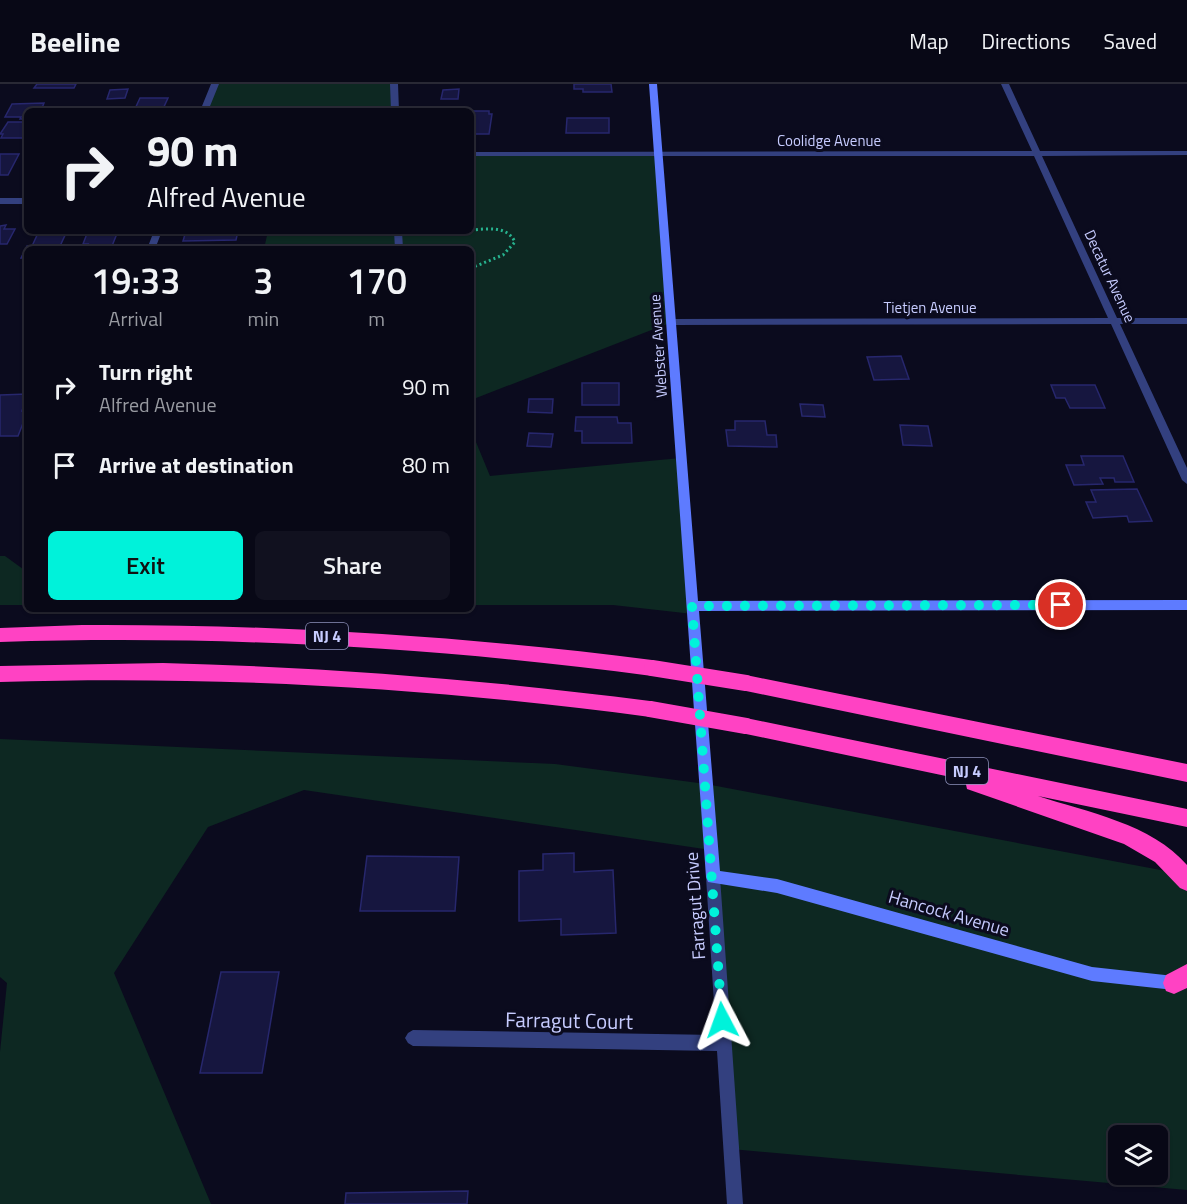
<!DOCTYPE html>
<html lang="en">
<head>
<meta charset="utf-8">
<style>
  :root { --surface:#080816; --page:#11111f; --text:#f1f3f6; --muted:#989aa1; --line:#292935; --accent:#00f2da }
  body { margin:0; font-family:"Titillium Web",sans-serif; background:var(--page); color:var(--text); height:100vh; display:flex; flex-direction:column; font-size:22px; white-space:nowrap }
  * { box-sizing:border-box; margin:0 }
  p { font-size:20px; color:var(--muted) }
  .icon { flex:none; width:33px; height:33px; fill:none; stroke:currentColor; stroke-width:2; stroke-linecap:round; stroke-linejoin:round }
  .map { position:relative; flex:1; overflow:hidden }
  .panel { position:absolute; left:24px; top:162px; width:450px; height:366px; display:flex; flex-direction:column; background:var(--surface); border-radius:9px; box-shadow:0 2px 4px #0004,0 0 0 2px var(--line) }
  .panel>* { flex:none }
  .top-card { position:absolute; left:24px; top:24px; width:450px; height:126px; border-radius:9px; box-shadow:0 2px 4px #0004,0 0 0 2px var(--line); background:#080816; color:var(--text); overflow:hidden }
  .controls { position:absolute; left:1108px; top:1041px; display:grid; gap:12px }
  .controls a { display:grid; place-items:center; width:60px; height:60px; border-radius:9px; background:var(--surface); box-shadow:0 2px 4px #0004,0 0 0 2px var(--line); font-size:30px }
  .pin { position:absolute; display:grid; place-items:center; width:51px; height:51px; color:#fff; margin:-26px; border:3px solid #fff; border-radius:50%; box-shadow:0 2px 6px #0007 }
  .me { position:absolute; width:66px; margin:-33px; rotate:356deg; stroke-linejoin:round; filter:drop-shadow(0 0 4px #0008) }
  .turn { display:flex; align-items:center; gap:21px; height:126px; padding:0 24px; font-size:27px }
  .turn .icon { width:78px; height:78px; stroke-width:2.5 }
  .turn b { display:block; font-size:42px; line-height:51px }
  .eta { display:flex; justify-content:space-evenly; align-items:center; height:102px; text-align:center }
  .eta b { font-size:36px; font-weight:600; line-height:42px }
  .cta { display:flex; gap:12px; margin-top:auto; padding:12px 24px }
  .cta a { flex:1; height:69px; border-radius:9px; background:var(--accent); color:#111; font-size:24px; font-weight:600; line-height:69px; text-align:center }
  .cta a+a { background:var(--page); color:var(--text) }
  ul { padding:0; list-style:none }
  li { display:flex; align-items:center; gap:18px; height:78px; padding:0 24px }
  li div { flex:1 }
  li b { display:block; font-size:22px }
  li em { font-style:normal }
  header { display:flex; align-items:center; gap:36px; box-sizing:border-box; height:84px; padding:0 30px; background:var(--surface); border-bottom:2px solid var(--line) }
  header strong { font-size:28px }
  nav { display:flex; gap:33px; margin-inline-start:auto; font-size:21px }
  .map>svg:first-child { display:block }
</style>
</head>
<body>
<header>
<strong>Beeline</strong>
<nav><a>Map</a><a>Directions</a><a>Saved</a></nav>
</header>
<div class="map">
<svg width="1187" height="1120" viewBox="0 0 1187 1120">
  <rect width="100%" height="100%" fill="#0b0b1e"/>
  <path fill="#0d2822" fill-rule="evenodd" d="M215,0H394L395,27H204Z
    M471,70H659L672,238L471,316V165H264L268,147H471Z
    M471,346L490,392L681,374L693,530L613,521H471Z
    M0,472H5L27,488V521H0Z
    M0,655L555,680L706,700L1187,791V1106L731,1065L711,766L304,706L208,743L114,889L211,1120H0V968L7,899L0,893ZM1119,1052H1158V1090H1119Z"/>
  <path fill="#16163f" stroke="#27276d" stroke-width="1.5" d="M37,0H76L74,4H34Z
    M574,0H611L612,8H583V5H574Z
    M128,5L125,14L107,15L110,6Z
    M459,5L458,15H441L443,6Z
    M140,14H168L162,27H134Z
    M44,19L42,24H48L47,27H27V35H20L21,33H5L12,20Z
    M471,27H489V30H492L489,50H471Z
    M567,34H609V49H566Z
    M8,38H27V54H1L3,50H0Z
    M0,70H19L8,91H0Z
    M6,141L4,145H15L7,160H0V142Z
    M39,147H67L60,162L27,165V174H21L27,162H32Z
    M88,147H118L112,162H106L104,165H85L88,160H83Z
    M186,147H238L236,156L183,157Z
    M901,272L909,295L874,296L867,273Z
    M582,299H619V321H582Z
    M1051,301H1095L1105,324H1070L1065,314H1056Z
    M27,310L22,327H27V329L18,352H0V311Z
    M529,315H553L552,329L528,328Z
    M800,320L823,321L825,333L802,332Z
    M576,333H617L618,339H631L632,359H582V347H575Z
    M735,337H765L767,351H776L777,363L728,362L726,346H735Z
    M900,341L928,342L932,362L903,361Z
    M529,349L553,350L551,363L527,362Z
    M1081,372H1123L1134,398H1115L1114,394H1100L1103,400L1074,401L1066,381H1084Z
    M1137,405L1152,437L1129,438L1127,432L1093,434L1086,418H1096L1091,406Z
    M574,769V788L613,786L616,849L561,851V835L519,837V787L543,786V770Z
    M367,772L459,773L455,827H360Z
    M221,888H279L262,989H200Z
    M468,1107L467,1120H345L346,1109Z"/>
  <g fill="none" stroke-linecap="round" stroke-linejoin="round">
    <path stroke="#27b38f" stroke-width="3" stroke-dasharray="2 3" stroke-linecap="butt" d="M471,146C487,145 507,141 515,158L503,171L471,184"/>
    <path fill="#33407f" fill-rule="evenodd" d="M211,0H219L208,27H200Z
      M390,0H398L399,27H391Z
      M1001,0H1009L1040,67H1187V71L1042,72L1117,234H1187V240H1120L1187,384V400L1182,396L1111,240L672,241L667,238L672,235L1108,234L1034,72H471V68L1032,67Z
      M0,114H27V120H0Z
      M154,147H162L155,165H147Z
      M394,147H402L403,165H395Z
      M713,786L718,788L720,793L743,1120H727L717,967L413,962L408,959L405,954L408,949L413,946L716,951L706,793L708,788Z"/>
    <path fill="#5e7bff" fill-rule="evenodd" d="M649,0H657L698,517L1187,516V526L699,527L720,787L777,795L1092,883L1174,892L1179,894L1181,899L1179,904L1174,906L1092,897L777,809L708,798L706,793Z"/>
    <path fill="#ff42c3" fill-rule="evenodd" d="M82,541C273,540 462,552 652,576L658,579L661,584L658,589L652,592C434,563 220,551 0,558V544Z
      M163,579C327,583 488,596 650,617L657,619L659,625L657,631L650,633C433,604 219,591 0,598V582Z
      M746,591L1187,680V698L746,607L739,604L737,599L739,594Z
      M746,634L1187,725V743L1038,712C1087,728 1152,740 1187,781V807L1180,804L1155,778L1124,760L967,705L965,696L746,650L739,648L737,642L739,636Z
      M1187,880V904L1174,910L1166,907L1163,899L1166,891Z"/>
    <path stroke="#ff42c3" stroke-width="16" d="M652,584L746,599
      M650,625L746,642"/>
  </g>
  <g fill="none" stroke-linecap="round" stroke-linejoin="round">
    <path stroke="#00f2da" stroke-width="10" stroke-dasharray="0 18" d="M722,936L692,522L1061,521"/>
  </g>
  <g text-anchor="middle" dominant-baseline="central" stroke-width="6" stroke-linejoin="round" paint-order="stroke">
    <g font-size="15" fill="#c7ccff" stroke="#0b0b1e">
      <text x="829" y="56">Coolidge Avenue</text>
      <text transform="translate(1110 192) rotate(65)">Decatur Avenue</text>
      <text x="930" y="223">Tietjen Avenue</text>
      <text transform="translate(658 262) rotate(-94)">Webster Avenue</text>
    </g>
    <g fill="#0b0b1e" stroke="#8f92bc" stroke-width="1.5">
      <rect x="306" y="539" width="42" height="26" rx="4.5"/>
      <rect x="946" y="674" width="42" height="26" rx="4.5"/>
    </g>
    <g font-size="16" font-weight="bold" fill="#c7ccff">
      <text x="327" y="552">NJ 4</text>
      <text x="967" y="687">NJ 4</text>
    </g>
    <g font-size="18" fill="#c7ccff" stroke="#0b0b1e">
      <text transform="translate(695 822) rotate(-94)">Farragut Drive</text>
      <text transform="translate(949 829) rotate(16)">Hancock Avenue</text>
    </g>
    <g font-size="21" fill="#c7ccff" stroke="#0b0b1e">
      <text transform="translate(569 936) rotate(1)">Farragut Court</text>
    </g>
  </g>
</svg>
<div class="controls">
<a><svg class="icon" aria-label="layers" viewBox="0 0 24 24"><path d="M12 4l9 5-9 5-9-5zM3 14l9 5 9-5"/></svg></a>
</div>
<div class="pin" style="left:1061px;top:521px;background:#d93025"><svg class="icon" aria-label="arrive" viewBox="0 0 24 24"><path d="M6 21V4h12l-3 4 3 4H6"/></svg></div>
<svg class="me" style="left:722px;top:936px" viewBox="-20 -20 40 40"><path d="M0-17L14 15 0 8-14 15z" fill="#00f2da" stroke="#fff" stroke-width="4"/></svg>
<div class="top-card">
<div class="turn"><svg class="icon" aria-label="right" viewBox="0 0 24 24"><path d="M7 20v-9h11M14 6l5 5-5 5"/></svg><div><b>90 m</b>Alfred Avenue</div></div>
</div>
<section class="panel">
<div class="eta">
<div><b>19:33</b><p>Arrival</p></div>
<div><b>3</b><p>min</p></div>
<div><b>170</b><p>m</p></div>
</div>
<ul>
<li><svg class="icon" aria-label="right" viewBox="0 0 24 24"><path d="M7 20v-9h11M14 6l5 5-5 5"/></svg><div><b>Turn right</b><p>Alfred Avenue</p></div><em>90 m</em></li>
<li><svg class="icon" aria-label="arrive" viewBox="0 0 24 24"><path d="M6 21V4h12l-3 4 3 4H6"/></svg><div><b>Arrive at destination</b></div><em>80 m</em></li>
</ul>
<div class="cta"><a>Exit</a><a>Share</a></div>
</section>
</div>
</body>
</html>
